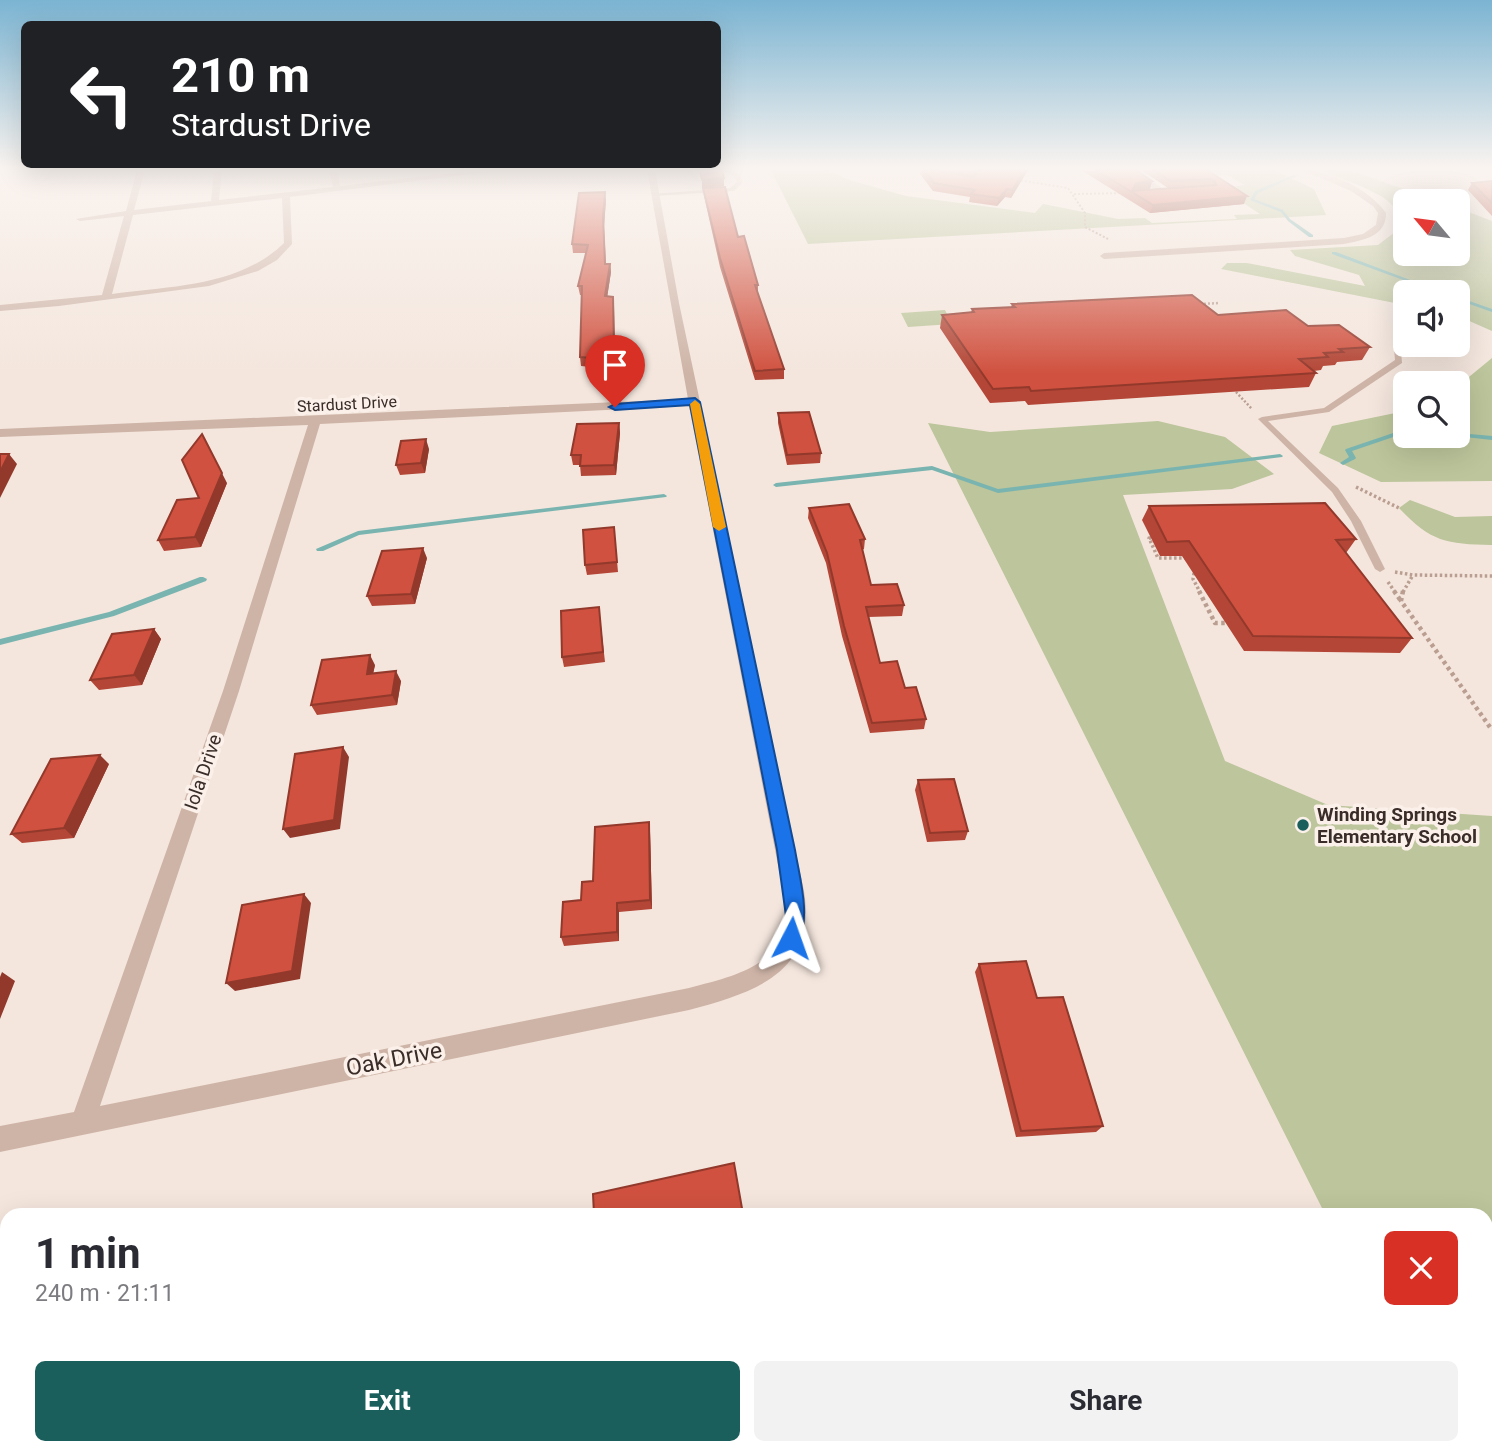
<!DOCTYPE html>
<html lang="en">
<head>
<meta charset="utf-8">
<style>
  :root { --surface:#fff; --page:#f2f2f3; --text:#2b2b33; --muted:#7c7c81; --accent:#1a5f5c }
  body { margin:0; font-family:Roboto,sans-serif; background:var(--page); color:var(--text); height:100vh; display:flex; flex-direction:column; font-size:26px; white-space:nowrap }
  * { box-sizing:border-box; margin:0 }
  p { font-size:23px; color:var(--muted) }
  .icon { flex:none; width:38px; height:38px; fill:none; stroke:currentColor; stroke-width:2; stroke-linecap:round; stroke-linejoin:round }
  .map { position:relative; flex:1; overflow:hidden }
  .drawer { position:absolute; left:0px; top:1208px; width:1493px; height:247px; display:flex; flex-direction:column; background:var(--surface); border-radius:21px 21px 0 0; box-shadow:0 7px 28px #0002 }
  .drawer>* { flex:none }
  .hud { position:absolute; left:21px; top:21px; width:700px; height:147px; border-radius:10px; box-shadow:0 7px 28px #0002; background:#202124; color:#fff; overflow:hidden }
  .needle { width:46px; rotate:299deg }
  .controls { position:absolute; left:1393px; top:189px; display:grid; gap:14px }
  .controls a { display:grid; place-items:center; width:77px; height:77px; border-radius:10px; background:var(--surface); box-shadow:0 7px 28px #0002; font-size:35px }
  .pin { position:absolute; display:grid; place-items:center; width:60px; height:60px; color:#fff; margin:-72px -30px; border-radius:50% 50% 50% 0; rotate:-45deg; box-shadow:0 0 7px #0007 }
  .pin .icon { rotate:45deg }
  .me { position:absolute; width:77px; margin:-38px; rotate:4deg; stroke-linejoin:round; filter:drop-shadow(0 0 5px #0008) }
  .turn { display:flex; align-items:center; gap:24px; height:147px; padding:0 35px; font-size:32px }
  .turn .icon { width:91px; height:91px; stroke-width:2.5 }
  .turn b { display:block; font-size:49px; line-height:60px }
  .round { display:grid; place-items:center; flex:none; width:74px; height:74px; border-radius:10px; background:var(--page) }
  .summary { display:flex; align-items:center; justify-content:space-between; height:119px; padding:0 35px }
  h1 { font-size:42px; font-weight:700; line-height:52px }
  .cta { display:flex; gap:14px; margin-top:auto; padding:14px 35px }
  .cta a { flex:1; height:80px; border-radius:10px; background:var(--accent); color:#fff; font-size:28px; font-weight:700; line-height:80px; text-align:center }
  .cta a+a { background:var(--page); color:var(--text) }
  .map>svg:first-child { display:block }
</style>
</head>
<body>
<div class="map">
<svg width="1492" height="1454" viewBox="0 0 1492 1454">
  <rect width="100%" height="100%" fill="#f4e6dd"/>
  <path fill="#bcc59b" d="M771,170H826L849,180L906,196L1035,213L1043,204L1118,219L1145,218L1152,223L1237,219L1234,215L1260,214L1221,188L1245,185L1228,175H1217L1208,170H1273L1314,189L1326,215L808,244Z
    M1320,170H1348L1439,201H1405V254H1458V208L1492,221V331L1458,316V292H1405V305L1221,269L1227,263H1247L1365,286L1359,275L1295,256L1290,250L1378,245L1395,232C1397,222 1398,214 1392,205C1381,191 1338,178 1320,170Z
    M945,310L952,324L908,327L901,313Z
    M1492,358V481L1381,482L1319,453L1332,426L1405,411V436H1458V386Z
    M1158,421L1225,437L1274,474L1232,489L1123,495L1225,761L1328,805L1492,816V1454H1445L1442,1447H1486V1214H1325L928,423L990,432Z
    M1410,500L1455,517L1492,516V545C1446,544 1431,542 1399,508Z"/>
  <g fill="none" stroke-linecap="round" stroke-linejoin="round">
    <path fill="#79b4b0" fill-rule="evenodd" d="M1294,175L1297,176L1258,193L1254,199L1283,210L1290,219L1313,235V237H1309L1288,221L1281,212L1250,200L1255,191Z
      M1332,252H1336L1442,292H1436L1332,254Z
      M1458,297L1492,309V312L1458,300Z
      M1405,429V433L1352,451L1356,458L1355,459L1343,465L1340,463L1349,457L1345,450L1346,449Z
      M1458,433L1492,436V440L1456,436H1458Z
      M1280,454L1283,456L1282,457L998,493L932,470L776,487L773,485L776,483L932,466L998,489Z
      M664,494L667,496L666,497L359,535L323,551H317L316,549L358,531Z
      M200,577H203L207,579L206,581L114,616L0,645V639L109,612Z"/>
    <path stroke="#ba9e91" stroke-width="2" stroke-dasharray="2 2" stroke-linecap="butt" d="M1017,180L1068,188L1085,213V227L1108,239
      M1074,194L1124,193"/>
    <path stroke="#ba9e91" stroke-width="2.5" stroke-dasharray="2 2" stroke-linecap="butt" d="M1200,304L1220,303
      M1236,392L1252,409"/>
    <path stroke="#ba9e91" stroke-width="3.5" stroke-dasharray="2.5 2.5" stroke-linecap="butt" d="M1356,487L1399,508
      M1156,538H1149L1158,558H1186
      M1195,568L1193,579L1200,592
      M1395,572L1413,575L1492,576
      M1388,582L1395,592
      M1403,592L1413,575"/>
    <path stroke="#ba9e91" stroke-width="4.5" stroke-dasharray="3.5 3.5" stroke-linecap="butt" d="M1199,591L1215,623H1226
      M1394,591L1401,601
      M1403,591L1401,601L1492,730"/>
    <path fill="#ceb4a7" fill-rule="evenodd" d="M722,170C732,170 738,171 743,182L734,191L655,196L652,194L730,188L737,182C734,173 728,174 722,170Z
      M1393,336L1400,338L1402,363L1329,412L1268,421L1338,488L1361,521L1385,569L1380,572L1375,569L1351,521L1332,492L1258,419L1262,417L1324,408L1395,360Z"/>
    <path fill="#ceb4a7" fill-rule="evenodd" d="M137,170H145L134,210L211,201L214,170H222L219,200L333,187L329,170H337L340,186L478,170H502L290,197L292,244L277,260L258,271L209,286L59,306L0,311V305L102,295L124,216L80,221L76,219L126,211ZM282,198L284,243C239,287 170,286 112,294L133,215Z
      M647,170H655L679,303L804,891C817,973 755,992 689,1010L0,1152V1126L74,1112L223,691L308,425L0,437V429L688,399ZM689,406L783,891C794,962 747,973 689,988L100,1106L239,691L320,424Z
      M1127,170H1136L1169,193L1162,195Z
      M1302,170C1331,170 1370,190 1386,213C1386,237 1363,240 1344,244L1104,259L1100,256L1104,253L1344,238L1363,234L1376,225L1378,213L1373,206L1351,191Z"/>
  </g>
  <path fill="#b34636" d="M921,170H938L962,175L941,170H1028L1011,198L1005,197L997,206L969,202L970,197L933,191L920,174Z
    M1081,170H1136L1152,181L1150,189L1133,191L1168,188L1141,170H1207L1244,204L1150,213Z
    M1492,181V216L1468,190L1472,183Z
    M703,188L738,237L758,285V294L784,369V379L755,380L720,267L704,196Z
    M606,200L604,226L606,264H610L611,272L607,297L614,306L615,348L624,357L622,384L598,385V372L592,373L591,367L581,366L580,357L582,295H580L578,286L586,253H573L572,244Z
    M1012,304L1218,315L1308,326L1370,347L1362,360L1337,362L1335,365L1323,366L1321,370L1314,371L1316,373L1309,387L1028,405L1025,401L990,403L940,328L942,315L971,313L972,309L1011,307Z
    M778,413L821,453L820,463L787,465L778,423Z
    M619,423L620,433L616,475L581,476L580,465H573L571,455Z
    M429,449L425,473L400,475L396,465Z
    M227,483L201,547L164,551L158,540L199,498Z
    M1149,506L1356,539L1346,553L1412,638L1400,653L1244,651L1182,556H1160L1142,520Z
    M809,508L865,539L864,549L862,550L871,585L904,605L902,616L868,617L880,663L905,688L926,719L924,729L870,733L842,636L826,563L808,518Z
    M614,527L618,572L587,575L585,565Z
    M427,558L415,604L372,606L367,596Z
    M600,617L605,662L564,667L562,657Z
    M154,629L161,639L142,685L99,690L90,680Z
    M375,665L373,673L401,681L397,705L317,715L311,705Z
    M109,764L74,838L22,843L11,834Z
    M918,780L968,831L965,840L927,842L915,790Z
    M650,832L652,909L619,912V941L564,946L561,937L593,881Z
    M979,964L1037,998L1103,1126L1096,1132L1016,1137L975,972Z"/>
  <path fill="#92392c" d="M1025,170H1028L1011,198L1012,190Z
    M724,178V186L702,188V180Z
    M1152,181L1150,189L1134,190L1133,193L1132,192L1136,183Z
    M1007,189L1005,197L997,206L999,198Z
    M605,192L606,200L604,226L603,217Z
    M1247,196L1244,204L1150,213L1153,205Z
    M610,264L611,272L606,305L605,296Z
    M623,348L624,357L622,384L621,375Z
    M619,423L620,433L616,475L614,465Z
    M202,434L227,483L201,547L195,537L222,473Z
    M426,439L429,449L425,473L421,463Z
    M9,454L17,464L0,498V472Z
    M423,548L427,558L415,604L411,594Z
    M154,629L161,639L142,685L134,675Z
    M370,655L375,665L371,684L367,674Z
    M396,671L401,681L397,705L392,695Z
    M343,747L349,757L340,829L290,838L283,829Z
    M100,755L109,764L74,838L64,828Z
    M649,822L650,832L652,909L650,900Z
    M304,894L311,903L300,979L235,991L226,983Z
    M617,903L619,912V941L617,932Z
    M2,972L15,981L0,1019V977Z"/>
  <path fill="#d0513f" stroke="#92392c" stroke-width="2" d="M700,170H722L724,178L702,180Z
    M924,170H938L973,177L980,171L975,170H1025L1012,190L1007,189L999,198L971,194L975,190L934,183Z
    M1096,170H1136L1152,181L1136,183L1132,191L1216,185L1215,181L1210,179L1170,181L1154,170H1207L1247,196L1153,205Z
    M1492,181V203L1472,183Z
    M725,187L738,237L744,236L758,285H755L784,369L755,371L720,258L703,188Z
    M605,192L603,217L605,264H610L605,296L613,297L614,348H623L621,375L597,376L599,363H591V358L580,357L582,286H578L588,245L572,244L579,193Z
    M1192,295L1218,315L1286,310L1308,326L1339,325L1370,347L1339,349L1343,352L1324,353L1328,357L1299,359L1316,373L1031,391L1029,387L993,389L942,315L974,312L972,309L1015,307L1012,304Z
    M809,412L821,453L787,455L778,413Z
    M619,423L614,465L580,466L581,455H571L577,424Z
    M202,434L222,473L195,537L158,540L177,500L199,498L182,460Z
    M426,439L421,463L396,465L401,441Z
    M0,454H9L0,472Z
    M1325,503L1356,539L1336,540L1412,638L1253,636L1189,541L1167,542L1149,506Z
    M849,504L865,539L860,540L871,585L897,584L904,605L866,607L880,663L897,661L905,688L916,687L926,719L872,723L844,626L827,553L809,508Z
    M614,527L617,562L585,565L583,530Z
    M423,548L411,594L367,596L382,551Z
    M599,607L603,652L562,657L561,611Z
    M154,629L134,675L90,680L112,634Z
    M370,655L367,674L396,671L392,695L311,705L322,660Z
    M343,747L334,820L283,829L295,754Z
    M100,755L64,828L11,834L51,759Z
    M954,779L968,831L930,833L918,780Z
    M649,822L650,900L617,903V932L561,937L563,902L581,900L582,882L593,881L595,827Z
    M304,894L292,971L226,983L242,905Z
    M1026,961L1037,998L1063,997L1103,1126L1021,1131L979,964Z
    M734,1163L743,1214H594L593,1194Z
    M735,1447H795L796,1454H736Z"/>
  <linearGradient id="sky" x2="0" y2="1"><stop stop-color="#7bb4d2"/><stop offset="0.45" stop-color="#faf4f0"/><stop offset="1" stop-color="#faf4f0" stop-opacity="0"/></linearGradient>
  <rect width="1492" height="374" fill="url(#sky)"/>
  <path fill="#1a73e8" stroke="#114b97" stroke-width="2" d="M695,398L700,402L795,850C800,880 811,915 798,945L791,947L784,945L782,938L786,916L777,850L690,405L615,410L609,407L615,404Z"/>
  <path fill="#f59e0b" d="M695,400L700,404L726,527L719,531L713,527L690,404Z"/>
  <circle fill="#1a5f5c" stroke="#fbf1ea" stroke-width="2.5" cx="1303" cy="825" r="7"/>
  <g text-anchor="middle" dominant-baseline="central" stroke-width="7" stroke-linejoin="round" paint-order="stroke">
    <g font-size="16" fill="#3a2c28" stroke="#fbf1ea">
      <text transform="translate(347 404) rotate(-3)">Stardust Drive</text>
    </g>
    <g font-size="19" fill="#3a2c28" stroke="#fbf1ea">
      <text transform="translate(203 772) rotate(-71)">Iola Drive</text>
    </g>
    <g font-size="19" font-weight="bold" fill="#3a2c28" stroke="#fbf1ea" text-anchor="start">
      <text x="1317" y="814">Winding Springs<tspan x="1317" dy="22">Elementary School</tspan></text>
    </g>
    <g font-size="23" fill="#3a2c28" stroke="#fbf1ea">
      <text transform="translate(394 1059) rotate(-11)">Oak Drive</text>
    </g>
  </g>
</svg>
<div class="controls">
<a><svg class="needle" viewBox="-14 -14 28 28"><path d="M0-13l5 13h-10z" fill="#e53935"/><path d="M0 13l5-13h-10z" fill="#7c7c81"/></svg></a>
<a><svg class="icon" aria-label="sound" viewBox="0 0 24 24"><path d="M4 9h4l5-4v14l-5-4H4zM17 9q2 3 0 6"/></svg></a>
<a><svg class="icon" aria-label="search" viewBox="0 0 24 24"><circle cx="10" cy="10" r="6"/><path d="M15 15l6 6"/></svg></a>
</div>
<div class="pin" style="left:615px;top:407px;background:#d93025"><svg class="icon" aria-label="arrive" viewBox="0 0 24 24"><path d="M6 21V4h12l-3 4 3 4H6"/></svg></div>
<svg class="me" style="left:791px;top:938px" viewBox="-20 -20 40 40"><path d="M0-17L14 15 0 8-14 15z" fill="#1a73e8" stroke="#fff" stroke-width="4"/></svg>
<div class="hud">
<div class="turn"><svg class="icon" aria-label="left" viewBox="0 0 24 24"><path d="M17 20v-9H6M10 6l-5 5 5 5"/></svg><div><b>210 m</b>Stardust Drive</div></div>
</div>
<section class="drawer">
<div class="summary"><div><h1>1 min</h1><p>240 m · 21:11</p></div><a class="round" style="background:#d93025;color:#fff"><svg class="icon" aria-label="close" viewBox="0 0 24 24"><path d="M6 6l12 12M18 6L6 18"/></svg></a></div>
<div class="cta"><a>Exit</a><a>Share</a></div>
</section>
</div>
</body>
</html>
